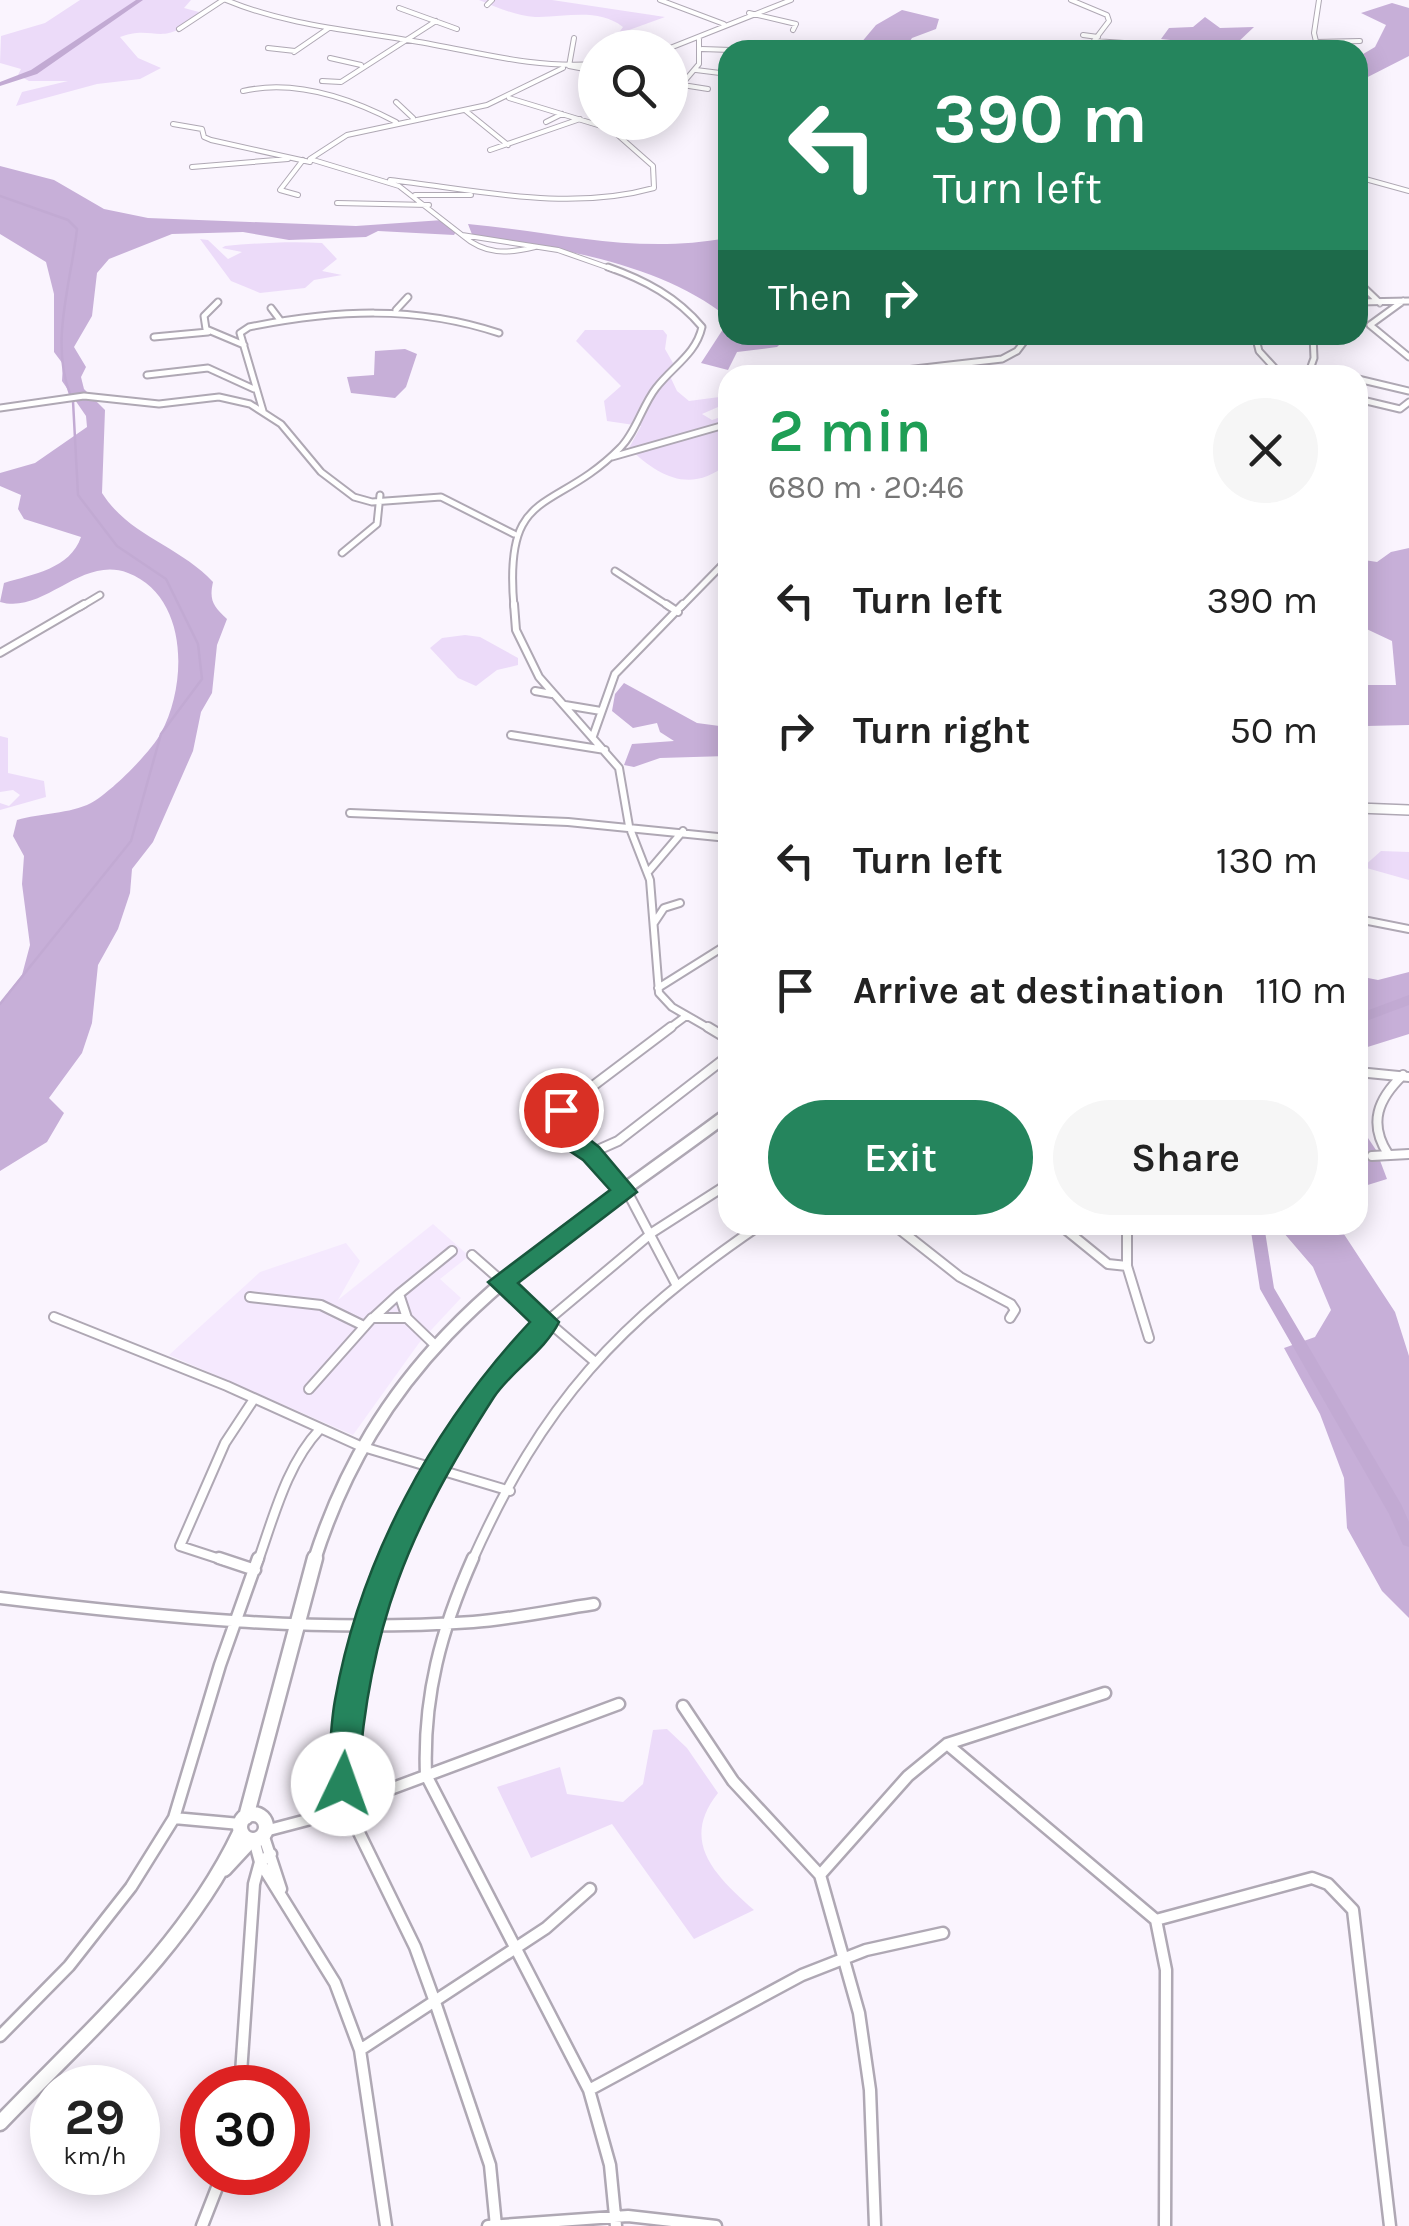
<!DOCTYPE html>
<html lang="en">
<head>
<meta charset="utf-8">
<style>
  :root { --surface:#fff; --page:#f6f6f6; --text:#222; --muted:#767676; --accent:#25855d }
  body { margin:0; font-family:Karla,sans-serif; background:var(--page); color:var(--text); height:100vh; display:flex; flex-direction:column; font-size:38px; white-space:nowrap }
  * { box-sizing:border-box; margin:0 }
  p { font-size:32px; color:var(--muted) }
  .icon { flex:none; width:55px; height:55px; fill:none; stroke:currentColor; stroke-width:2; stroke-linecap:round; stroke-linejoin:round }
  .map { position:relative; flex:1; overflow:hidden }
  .side { position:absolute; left:718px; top:365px; width:650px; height:870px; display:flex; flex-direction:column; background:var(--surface); border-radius:30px; box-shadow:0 5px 25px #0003 }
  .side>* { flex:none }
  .top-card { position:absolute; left:718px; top:40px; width:650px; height:305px; border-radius:30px; box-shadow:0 5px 25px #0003; background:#25855d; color:#fff; overflow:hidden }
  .fabs { position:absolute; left:578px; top:30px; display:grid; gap:20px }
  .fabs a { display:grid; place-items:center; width:110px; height:110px; border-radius:50%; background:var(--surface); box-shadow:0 5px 25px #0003; font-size:50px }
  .speed { position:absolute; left:30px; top:2065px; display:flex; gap:20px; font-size:50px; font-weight:700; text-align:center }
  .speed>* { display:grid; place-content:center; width:130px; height:130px; border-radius:50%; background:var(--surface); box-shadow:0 5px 25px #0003; line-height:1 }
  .speed small { font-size:25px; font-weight:400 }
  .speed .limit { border:15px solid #d22; background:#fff; color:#111 }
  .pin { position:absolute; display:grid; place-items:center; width:85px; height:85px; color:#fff; margin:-42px; border:5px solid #fff; border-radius:50%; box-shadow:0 2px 10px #0007 }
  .me { position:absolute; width:110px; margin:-55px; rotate:3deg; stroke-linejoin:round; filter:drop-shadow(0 0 8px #0008) }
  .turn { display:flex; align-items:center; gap:35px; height:210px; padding:0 50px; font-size:45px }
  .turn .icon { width:130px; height:130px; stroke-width:2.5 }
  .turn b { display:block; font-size:70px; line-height:85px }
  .then { display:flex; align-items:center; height:95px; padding:0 50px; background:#0003; gap:20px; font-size:38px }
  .round { display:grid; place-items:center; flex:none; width:105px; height:105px; border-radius:52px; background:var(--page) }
  .summary { display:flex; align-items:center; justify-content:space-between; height:170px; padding:0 50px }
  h1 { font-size:60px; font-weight:600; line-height:75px; color:#1e9e55 }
  .button { display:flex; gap:20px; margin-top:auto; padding:20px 50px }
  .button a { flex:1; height:115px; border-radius:60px; background:var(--accent); color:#fff; font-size:40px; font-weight:600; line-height:115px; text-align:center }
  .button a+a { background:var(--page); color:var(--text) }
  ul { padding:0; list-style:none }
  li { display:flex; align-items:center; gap:30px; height:130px; padding:0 50px }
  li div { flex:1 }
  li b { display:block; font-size:38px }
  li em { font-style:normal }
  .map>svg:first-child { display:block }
</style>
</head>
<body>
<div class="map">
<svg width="1409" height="2226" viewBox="0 0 1409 2226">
  <rect width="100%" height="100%" fill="#faf4fe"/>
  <path fill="#f5e9fe" d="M433,1224L469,1256L440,1279L461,1298L419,1343L353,1435L169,1355L260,1272L346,1243L360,1261L338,1300Z"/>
  <path fill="#ecdbf9" d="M80,0H191L184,8L199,12C163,51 155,23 120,37L138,58L161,68L140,79L97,84L16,106L22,92L68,81H29L18,75L21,69L0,63L1,36L45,23Z
    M479,0H552L665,17L618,34L623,27C597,7 564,18 535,17C516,16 496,7 479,0Z
    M200,239L208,240L228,259L242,252L222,248L225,246C259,243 289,241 322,243L337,259L322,271L342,275L314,280L305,288L260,293L231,281Z
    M585,330H663L667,335L665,349L673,363L668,372L677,391L689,401L727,396V411L718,407L702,414L712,420L727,415V464C691,494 659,477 629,448L641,426L607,421L604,401L621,386L576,341Z
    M465,635L480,637L518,658V665L497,670L476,686L458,678L430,648L442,638Z
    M0,736L8,738V773L44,781L46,797L0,810V803L9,806L20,795L13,790L0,792Z
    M1381,851L1409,852V880L1363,867Z
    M667,1729L687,1748L718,1793C679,1842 716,1876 754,1910L694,1939L612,1824L531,1858L497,1787L560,1767L567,1794L623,1802L643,1784L653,1730Z"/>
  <path fill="#c7afd8" d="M1392,3L1409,8V56L1358,82V57L1375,47L1386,25L1361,13Z
    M902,10L939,19L936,29L912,38L904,50H855L876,25Z
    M1205,17L1220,28L1254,27L1236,44L1241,50H1213L1207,44L1161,39L1169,28L1193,27Z
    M0,166L54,180L104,209L148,218L356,226L443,220L457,230L454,235L378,231L366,237L289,240L243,232L172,234L109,259L97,273L92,316L74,347L86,367L81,377L84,389L105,410L102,493C129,536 180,546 213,582C209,600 213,606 227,619L217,645L212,693L201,712L193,751L153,842L132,869L130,893L118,929L98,965L92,1023L82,1053L49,1098L64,1113L47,1142L0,1171V1003L22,975L30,945L22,884L24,856L13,836L17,820C40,813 70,814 91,803C110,793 151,752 161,733C188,683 188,596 128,573C81,555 44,615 0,602L4,583C33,574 70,569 81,537L24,519L18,509L21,495L0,486V473L35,463L87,427L86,416L62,381L63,364L54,352V294L46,262L0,234Z
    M468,224C559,232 636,255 727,238V317C664,265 552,245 473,237Z
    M727,323L728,335H789L777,347L737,352L728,370L701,363Z
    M405,349L417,354L406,387L395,398L351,393L347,377L374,375L375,351Z
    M1409,548V725L1367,726L1358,720V673L1364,685H1396L1392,641L1358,625V559L1377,562L1391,552Z
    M624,683L697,723L727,727V756L660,758L634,767L624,765L632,744L674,741L660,732L657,723L633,728L612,711L615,694Z
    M1409,972V1034L1358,1050V976L1378,980Z
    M1358,1123L1376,1150L1387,1179L1358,1188Z
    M1277,1225H1338L1395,1312L1409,1356V1618L1382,1591L1347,1528L1344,1478L1320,1414L1284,1348L1315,1337L1331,1310L1313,1267Z"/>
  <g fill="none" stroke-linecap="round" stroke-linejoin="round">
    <path stroke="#c2aad3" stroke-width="2.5" d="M0,196L68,220L77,229C71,283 50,342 70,394
      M0,1004L131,841L161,734L202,679L198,644L166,579L117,546L78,495L73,401"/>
    <path fill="#c2aad3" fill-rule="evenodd" d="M136,0H143L37,74L0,86V82L31,70Z
      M1409,995V1005L1358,1024V1014Z
      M1250,1225H1264L1274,1288L1401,1504L1409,1522V1547L1403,1545L1389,1514L1260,1289Z"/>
    <defs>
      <path id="minor-far4" d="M226,0C286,25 349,30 413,41C475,51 532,69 595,64
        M660,0L724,24
        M1071,0L1107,15L1109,21L1087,50
        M487,5L492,0
        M399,8L457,29
        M749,13L796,24L793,30
        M179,29L223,0
        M1083,35L1098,37
        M574,38L569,66L595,71
        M1095,41L1153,45
        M1316,42L1360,41
        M268,48L295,51
        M670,48L791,0
        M702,49L731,50
        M1318,50L1314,33L1319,0
        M294,52L329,28
        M330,58L361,65
        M563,68L487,105L347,135L310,159L399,186L462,235L558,250L615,270
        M696,70L728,74
        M322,81L341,82L436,21
        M670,83L708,89
        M682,84L699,64V39
        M243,91C295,79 350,98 396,122
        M396,102L413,118
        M466,111L508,145
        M546,122L562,114
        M173,124L202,129L204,137L211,140L310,162
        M490,150L580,119
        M192,167L288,159
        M1358,177L1409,191
        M390,180C477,190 568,212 654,188L653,166L611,129L509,98
        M298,195L280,190L303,160
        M415,195H471
        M337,203L429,205
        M462,235C485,255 507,254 535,247"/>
      <path id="minor-far3" d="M1358,282L1380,303
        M1403,301L1370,325L1409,357
        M218,302L204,316L206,329L244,345
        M1358,302L1409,301
        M271,308L280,320
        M396,310L408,297
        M1255,335L1259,351L1281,375
        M154,337L208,332
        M147,375L208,368L254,389
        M862,375L1002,359L1017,351L1029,335
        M1308,375L1314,358L1313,335
        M1358,379L1409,391
        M1358,399L1400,409L1409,402
        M0,408L84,396L159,404L219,397L250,404L281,424L321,472L354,497L372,502L441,497L514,534
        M263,411L240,333L249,327C335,310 415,305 499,333
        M612,457L728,424
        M342,553L377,524L380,495
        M615,571L670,607
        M80,607L100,595
        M514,607C503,484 554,515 620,448C636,432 642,406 656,388C673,366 696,354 702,327C677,297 645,280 608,267
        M681,607L728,559"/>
      <path id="minor-far2" d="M514,604L516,630L539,677L619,768L629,826L650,880L659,993L672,1007L712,1030
        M666,604L678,612
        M0,653L84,604
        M535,691L552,694
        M565,705L601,711
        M511,735L605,750
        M593,736L615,674L683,604
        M350,813L568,822L728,838
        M1358,821L1361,795
        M648,872L683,831
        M1358,919L1409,929
        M654,923L664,908L680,903
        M658,988L728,944
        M667,1030L686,1016"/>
      <path id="minor-far1" d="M671,1027L561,1110L554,1121L629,1195L677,1286
        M708,1027L728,1039
        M1358,1072L1409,1077
        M591,1153L618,1141L728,1056
        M1388,1154C1368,1123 1378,1099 1403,1075
        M1372,1156L1409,1154
        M894,1225L960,1277L1011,1304L1015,1310L1010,1318
        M1060,1225L1108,1264L1127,1266
        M1127,1225V1266L1149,1338
        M250,1297L321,1305L364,1326
        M54,1317L227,1386L360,1446L510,1491
        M373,1318L399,1294
        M434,1344L407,1318L399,1294L452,1251
        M594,1361L547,1321L653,1232L728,1184
        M309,1389L372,1318H407
        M226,1561L180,1546L225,1443L254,1399
        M258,1561C274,1516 287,1464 320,1429
        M389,1561L422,1488L488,1384L547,1321L472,1255
        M472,1561C543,1402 618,1322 760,1225"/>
      <path id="minor" d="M219,1558L255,1570
        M391,1558L358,1656L344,1749L345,1804L415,1947L435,2002L490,2165L496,2226
        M473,1558C441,1630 423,1696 426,1775L589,2090L610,2165L616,2226
        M0,1598C156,1617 316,1633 473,1622C513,1619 554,1610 594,1604
        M683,1706L733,1781L820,1875
        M947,1744L1156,1920L1166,1970L1165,2226
        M174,1818L240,1824
        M265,1831L307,1820L619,1704
        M263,1834L281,1889
        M254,1840L260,1862L335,1983L360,2050L386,2226
        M1156,1920L1312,1878L1328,1884L1353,1910L1390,2226
        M0,2036L69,1966L131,1887L174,1818L220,1665L258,1558
        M360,2050L546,1928L590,1889
        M240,2088L254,1884L260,1862L271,1854
        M589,2090L802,1975L866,1950L943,1933
        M202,2226L223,2172
        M488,2226L628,2216L716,2226
        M875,2226L870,2090L859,2013L820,1875L908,1776L947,1744L1105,1693"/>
      <path id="major-far2" d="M1358,808L1409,810"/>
      <path id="major-far1" d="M314,1561C388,1329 547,1250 728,1114"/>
      <path id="major" d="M240 1827a13 13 0 1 1 26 0a13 13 0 1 1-26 0Z
        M246,1817L315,1558
        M224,1869L250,1841
        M0,2123C86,2033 186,1947 240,1833"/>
    </defs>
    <use href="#minor-far4" stroke="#afa8b4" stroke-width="6"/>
    <use href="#minor-far3" stroke="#afa8b4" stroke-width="9"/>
    <use href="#minor-far2" stroke="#afa8b4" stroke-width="10"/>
    <use href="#minor-far1" stroke="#afa8b4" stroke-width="12"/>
    <use href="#minor" stroke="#afa8b4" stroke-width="15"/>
    <use href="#major-far2" stroke="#afa8b4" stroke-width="12"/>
    <use href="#major-far1" stroke="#afa8b4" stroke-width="16"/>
    <use href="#major" stroke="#afa8b4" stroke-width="19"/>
    <use href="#minor-far4" stroke="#fff" stroke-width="4"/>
    <use href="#minor-far3" stroke="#fff" stroke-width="5"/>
    <use href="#minor-far2" stroke="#fff" stroke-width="6"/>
    <use href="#minor-far1" stroke="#fff" stroke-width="8"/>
    <use href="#minor" stroke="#fff" stroke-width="10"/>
    <use href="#major-far2" stroke="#fff" stroke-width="9"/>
    <use href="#major-far1" stroke="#fff" stroke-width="11"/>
    <use href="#major" stroke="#fff" stroke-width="14"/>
  </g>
  <path fill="#25855d" stroke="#18563c" stroke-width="2.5" d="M561,1102L573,1110L566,1121L599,1147L637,1192L518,1283L559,1322C545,1351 512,1370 494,1397C409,1529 368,1626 358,1784L353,1794L343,1799L332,1794L328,1784C330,1756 330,1727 335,1700C360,1558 433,1426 530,1322L488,1282L610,1190L583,1160L553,1140L543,1121L553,1104Z"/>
</svg>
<div class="fabs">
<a><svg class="icon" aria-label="search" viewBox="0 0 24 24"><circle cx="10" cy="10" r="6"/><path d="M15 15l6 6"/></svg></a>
</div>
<div class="speed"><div>29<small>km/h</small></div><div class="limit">30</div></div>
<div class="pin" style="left:561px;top:1110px;background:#d93025"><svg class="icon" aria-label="arrive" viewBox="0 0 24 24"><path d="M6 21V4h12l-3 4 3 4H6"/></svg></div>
<svg class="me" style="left:343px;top:1784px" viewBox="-20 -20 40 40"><circle r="19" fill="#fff"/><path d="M0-13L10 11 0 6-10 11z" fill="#25855d"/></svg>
<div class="top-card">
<div class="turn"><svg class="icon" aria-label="left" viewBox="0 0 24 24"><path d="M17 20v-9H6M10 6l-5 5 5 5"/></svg><div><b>390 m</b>Turn left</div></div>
<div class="then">Then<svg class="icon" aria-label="right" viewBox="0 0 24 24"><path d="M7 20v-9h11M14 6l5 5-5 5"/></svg></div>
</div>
<section class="side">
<div class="summary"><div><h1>2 min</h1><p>680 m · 20:46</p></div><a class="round"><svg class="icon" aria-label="close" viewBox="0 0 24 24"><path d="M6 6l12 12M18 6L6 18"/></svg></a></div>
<ul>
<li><svg class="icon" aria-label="left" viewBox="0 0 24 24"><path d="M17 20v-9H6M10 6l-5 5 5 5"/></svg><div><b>Turn left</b></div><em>390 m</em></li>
<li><svg class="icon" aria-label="right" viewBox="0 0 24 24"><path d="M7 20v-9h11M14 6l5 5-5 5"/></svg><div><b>Turn right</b></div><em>50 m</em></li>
<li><svg class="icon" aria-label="left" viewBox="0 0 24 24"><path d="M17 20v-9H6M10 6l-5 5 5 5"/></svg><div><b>Turn left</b></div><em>130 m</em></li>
<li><svg class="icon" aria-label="arrive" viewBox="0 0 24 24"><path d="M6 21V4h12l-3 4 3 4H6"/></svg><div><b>Arrive at destination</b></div><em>110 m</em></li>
</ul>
<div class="button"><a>Exit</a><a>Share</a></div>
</section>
</div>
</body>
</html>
